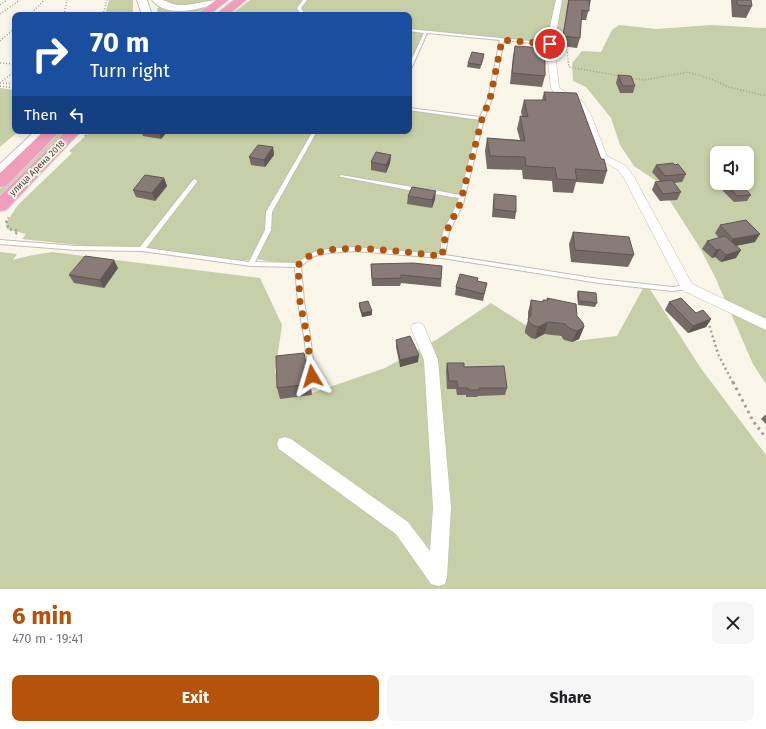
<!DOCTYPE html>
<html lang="en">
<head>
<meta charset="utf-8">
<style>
  :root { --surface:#fff; --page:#f6f6f6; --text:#202124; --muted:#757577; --accent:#b45309 }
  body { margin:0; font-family:"Fira Sans",sans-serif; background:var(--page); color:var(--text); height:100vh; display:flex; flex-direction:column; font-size:15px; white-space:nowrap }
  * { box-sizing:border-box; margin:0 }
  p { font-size:13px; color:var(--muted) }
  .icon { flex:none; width:22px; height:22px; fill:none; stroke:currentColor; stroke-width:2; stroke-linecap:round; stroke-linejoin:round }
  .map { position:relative; height:589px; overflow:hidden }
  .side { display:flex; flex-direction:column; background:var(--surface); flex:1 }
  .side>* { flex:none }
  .hud { position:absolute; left:12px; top:12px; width:400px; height:122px; border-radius:8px; box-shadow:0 2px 6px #0003; background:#1a4fa0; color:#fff; overflow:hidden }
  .tools { position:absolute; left:710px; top:146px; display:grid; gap:8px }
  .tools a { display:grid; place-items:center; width:44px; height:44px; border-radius:8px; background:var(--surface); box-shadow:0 2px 6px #0003; font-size:20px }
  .pin { position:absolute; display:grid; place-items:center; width:34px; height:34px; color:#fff; margin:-17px; border:2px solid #fff; border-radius:50%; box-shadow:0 1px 4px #0007 }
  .me { position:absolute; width:44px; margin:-22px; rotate:353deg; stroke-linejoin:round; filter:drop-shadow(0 0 3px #0008) }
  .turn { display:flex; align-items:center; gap:14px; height:84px; padding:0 12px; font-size:18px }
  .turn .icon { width:52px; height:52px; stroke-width:2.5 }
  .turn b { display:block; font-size:28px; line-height:34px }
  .then { display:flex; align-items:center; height:38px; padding:0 12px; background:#0003; gap:8px; font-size:15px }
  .round { display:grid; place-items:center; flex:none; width:42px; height:42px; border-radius:8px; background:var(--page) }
  .summary { display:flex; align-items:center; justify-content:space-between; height:68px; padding:0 12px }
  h1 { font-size:24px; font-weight:700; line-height:30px; color:var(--accent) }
  .cta { display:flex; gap:8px; margin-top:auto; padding:8px 12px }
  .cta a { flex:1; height:46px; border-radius:8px; background:var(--accent); color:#fff; font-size:16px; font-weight:700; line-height:46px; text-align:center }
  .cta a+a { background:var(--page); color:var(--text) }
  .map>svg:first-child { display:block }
</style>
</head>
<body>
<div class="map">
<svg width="766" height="589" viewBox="0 0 766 589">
  <rect width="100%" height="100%" fill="#f9f5e8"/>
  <path fill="#c6cfa7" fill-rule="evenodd" d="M109,0H133V15H105Z
    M162,0H211C196,5 175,9 162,0Z
    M250,0H568L561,46L426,32L409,69V15H247L233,13Z
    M210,5L198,15H158L157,8L162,6Z
    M619,25L656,29L711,25L766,28V384L753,364L715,277L700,248L658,182L634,166L620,145L611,118L586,87L573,81L572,63L582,51L601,52L612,30ZM717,153H747V183H717Z
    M0,88L15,90V131H19L0,147Z
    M409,109L482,119L462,197L442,256L328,251L298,265L254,259L236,262L22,239L26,234L7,229L6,223L18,205L72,153L69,151L91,131H409Z
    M58,131H66L26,169L0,197V189Z
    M0,252L17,254L13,260L28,256L52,252L260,278L282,325L275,373L312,393L385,368L436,340L491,303L527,326L575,341L617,336L646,283L700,367L766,455V589H0Z"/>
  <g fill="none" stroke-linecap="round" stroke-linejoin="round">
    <defs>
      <path id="lane" d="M303,0H307L301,8L305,15H301L297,8Z
        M409,29L550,43L552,44L550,45L504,40L492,99L484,119L463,204L449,232L445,255L599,279L672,287L687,285H689L690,287L689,289L672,291L599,283L442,258L355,251L328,253L314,256L301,266L304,302L310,336L315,375L314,377L312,378L310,377L309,375L304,336L298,302L295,267L251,266L142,251L76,250L0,244V240L76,246L140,247L193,180L195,179L197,181V182L146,248L249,262L265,230L266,212L313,131H317L272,212L271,230L255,262L297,263L312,253L328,249L355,247L440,254L443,232L457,204L459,198L428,193L425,191L428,189L460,195L480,120L409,110V108L480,117L488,99L500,40L427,33L411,69L409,70V65L424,33L409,31Z
        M340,175L419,188L422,190L419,192L342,177H340Z"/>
      <path id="street" d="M556,0H562L554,44L559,88L583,102L591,115L607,156L626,166L634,177L692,284L766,319V330L682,290L624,178L618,170L598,158L576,106L555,94L551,88L546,44Z
        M418,323L423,324L438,360L451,508L447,577L445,584L438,586L431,584L396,534L279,449L277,444L279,439L285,437L291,439L408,522L430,551L433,508L424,360L411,328L413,324Z"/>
      <path id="secondary" d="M137,0H147L152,15H142Z
        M152,0C155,0 159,0 162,0C167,1 171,4 177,5C192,6 207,0 222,0L220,2C201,9 167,19 152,0Z
        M35,131H50L5,175L0,176V164Z"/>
      <path id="primary" d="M216,0H228L209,15H196Z
        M234,0H246L228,15H215Z
        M44,131H60L6,186L0,187V173Z
        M66,131H81L6,210L0,211V196Z"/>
    </defs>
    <use href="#lane" stroke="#c2beb2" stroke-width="2"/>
    <use href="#street" stroke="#c2beb2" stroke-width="1"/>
    <use href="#secondary" stroke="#c2beb2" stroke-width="2"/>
    <use href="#primary" stroke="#d5d4d3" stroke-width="2"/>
    <path stroke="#a29e95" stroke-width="1.5" stroke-dasharray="1 2" stroke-linecap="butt" d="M0,5L7,0
      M0,14L20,0
      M30,15L44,0
      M64,15L67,0
      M103,15L107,0
      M0,41L15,28
      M560,48L567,51L569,67L621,76
      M0,63L15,64
      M630,78L645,80L688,72L711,79L729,87L766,96
      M0,83L15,71
      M0,83L15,84
      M0,86L15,88"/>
    <path stroke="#a29e95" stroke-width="2" stroke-dasharray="1.5 2.5" stroke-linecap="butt" d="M85,136L91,131
      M6,222L10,215"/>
    <path stroke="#a29e95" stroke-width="2.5" stroke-dasharray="2 3" stroke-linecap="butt" d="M7,221L6,223L9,229L18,231L14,236
      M708,321L718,354L733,383"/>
    <path stroke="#a29e95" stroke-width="3" stroke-dasharray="2.5 4" stroke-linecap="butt" d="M733,382L753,421L766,438"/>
    <use href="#lane" fill="#fff" fill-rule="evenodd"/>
    <use href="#street" fill="#fff" fill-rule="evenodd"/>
    <use href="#secondary" fill="#fff" fill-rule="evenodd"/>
    <use href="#primary" fill="#ef9eba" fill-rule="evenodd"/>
  </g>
  <path fill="#766a67" d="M568,0H591L586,20H581L580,38L577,48L561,46Z
    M731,0H751L752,6L746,18L732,17Z
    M515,46L545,76L542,87L510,84L513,56Z
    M484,57L480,69L467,67L468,63Z
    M618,75L635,86L633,93H620L616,83Z
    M544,92L601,159L607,171L603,184L576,182L573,193L553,192L552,181L523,179L522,170L487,169L485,151L487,138L520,140L517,129L520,116H522L521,112L524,100H542Z
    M141,131H168L161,139L143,136Z
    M273,147L274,155L265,167L251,165L249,157Z
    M391,155L390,163L386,173L371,170V162Z
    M656,165H675L686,174L682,182L674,183L681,192L677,200L660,201L652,190L655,182L660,181L652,172Z
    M164,178L167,186L155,201L136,197L133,190Z
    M723,183H740L751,195L747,201L734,202L720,188Z
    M494,194L516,212L515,219L492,217L493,202Z
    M408,196L435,199L432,208L407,204Z
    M720,225L755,242L736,246V258L721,262L715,257L712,258L702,249L707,241L719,238L715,233Z
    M573,232L634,255L628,267L571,262L569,244Z
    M371,264L442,266L441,287L401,283L400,286H372Z
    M118,268L104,288L74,283L69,275Z
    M477,281L487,283L483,301L455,295L456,287Z
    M578,291L597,303L595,307L578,305L577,295Z
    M547,298L577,316L584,327L579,339L572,342L564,340L561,336L544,334L535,339L531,338L525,333V330L528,320V312L531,300L542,302L543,300H547Z
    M669,302L696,313L711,319L706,327L688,333L665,310Z
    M359,303L372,315L362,317L359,307Z
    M396,340L418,362L400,367L396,347Z
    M447,363L507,388L505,395L478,396L477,397H466V395H457L456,389H447L446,371Z
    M306,365L309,368L310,379L312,395L280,399L277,388Z
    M765,415H766V424L761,419Z"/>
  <path fill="#605654" d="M158,131H168L161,139Z
    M273,147L274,155L265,167L264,160Z
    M391,155L390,163L386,173V165Z
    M164,178L167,186L155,201L152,193Z
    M436,191L435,199L432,208V200Z
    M760,234L755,242L729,247L733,239Z
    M720,249L715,257L712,258L716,250Z
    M741,250L736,258L721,262L726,255Z
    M114,260L118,268L104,288L100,280Z
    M372,311V315L362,317V313Z
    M711,319L706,327L688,333L693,326Z
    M548,322L544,334L535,339L538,327Z
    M584,327L579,339L572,342L577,331Z
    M419,355L418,362L400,367V360Z"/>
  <path fill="#897b78" stroke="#605654" d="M569,0H589V11L582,10L580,38L563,36Z
    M737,0H751L752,6L737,5Z
    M515,46L545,48V76L512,73Z
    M472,52L484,54L481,65L468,63Z
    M618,75L631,76L635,86H623Z
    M544,92L576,93L577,94L601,159H604L607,171L575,169L577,180L557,179L555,168L526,166L525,157L490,156L487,138L525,141L520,116L528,117L524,100H546Z
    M258,145L273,147L264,160L249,157Z
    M376,152L391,155L386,165L371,162Z
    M673,163L675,165L678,164L686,174L665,176L656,165Z
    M145,175L164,178L152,193L133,190Z
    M672,180L681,192L663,194L655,182Z
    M725,183H740L751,195L737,196Z
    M412,187L436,191L432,200L408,196Z
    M494,194L516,196V212L494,209Z
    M746,220L760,234L733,239L720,225Z
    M573,232L629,237L634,255L575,250Z
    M725,236L741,250L726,255L720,249L716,250L707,241Z
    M85,256L114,260L100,280L69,275Z
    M413,263L442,266L441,279L401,275V278L372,279L371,264Z
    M460,274L478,278L477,281L487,283L484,294L456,287Z
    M578,291L596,293L597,303L579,301Z
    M547,298L576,304L577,316L583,323L584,327L577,331L569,328L565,324L548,322L538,327L534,326L529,322L528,319L531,315V300L543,302V300H548Z
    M681,298L696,313L703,310L711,319L693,326L669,302Z
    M368,301L372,311L362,313L359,303Z
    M410,336L419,355L400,360L396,340Z
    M304,353L306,364L309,368L310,384L277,388L276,356Z
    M447,363H464V367L504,366L507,388H479V390H468V388H458L457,381H449Z"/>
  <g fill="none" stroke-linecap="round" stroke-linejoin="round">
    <path stroke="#b45309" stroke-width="7" stroke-dasharray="0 12.6" d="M312,376L307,336L300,302L298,265C303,262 308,256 313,254C343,242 409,253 442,256L446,232L460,204L482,119L490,99L502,40L550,44"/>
  </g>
  <g text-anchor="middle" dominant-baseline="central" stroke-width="4" stroke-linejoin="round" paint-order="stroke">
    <g font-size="9" fill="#3e3c37" stroke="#f9f5e8">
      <text transform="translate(37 168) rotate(-45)">улица Арена 2018</text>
    </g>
  </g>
</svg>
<div class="tools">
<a><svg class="icon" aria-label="sound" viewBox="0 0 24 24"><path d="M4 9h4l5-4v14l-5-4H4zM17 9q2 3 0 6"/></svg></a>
</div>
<div class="pin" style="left:550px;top:44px;background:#d93025"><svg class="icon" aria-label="arrive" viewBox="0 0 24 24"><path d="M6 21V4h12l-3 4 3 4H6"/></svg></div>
<svg class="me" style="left:312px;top:376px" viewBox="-20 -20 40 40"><path d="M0-17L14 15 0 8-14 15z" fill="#b45309" stroke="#fff" stroke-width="4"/></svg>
<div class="hud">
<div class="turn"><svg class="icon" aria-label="right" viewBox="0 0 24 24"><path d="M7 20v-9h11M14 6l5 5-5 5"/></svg><div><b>70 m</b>Turn right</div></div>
<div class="then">Then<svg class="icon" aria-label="left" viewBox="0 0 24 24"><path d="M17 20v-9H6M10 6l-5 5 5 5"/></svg></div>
</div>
</div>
<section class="side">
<div class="summary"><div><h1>6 min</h1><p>470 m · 19:41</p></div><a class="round"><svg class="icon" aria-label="close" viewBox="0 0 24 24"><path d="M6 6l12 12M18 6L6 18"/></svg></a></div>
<div class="cta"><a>Exit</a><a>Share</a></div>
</section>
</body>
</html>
